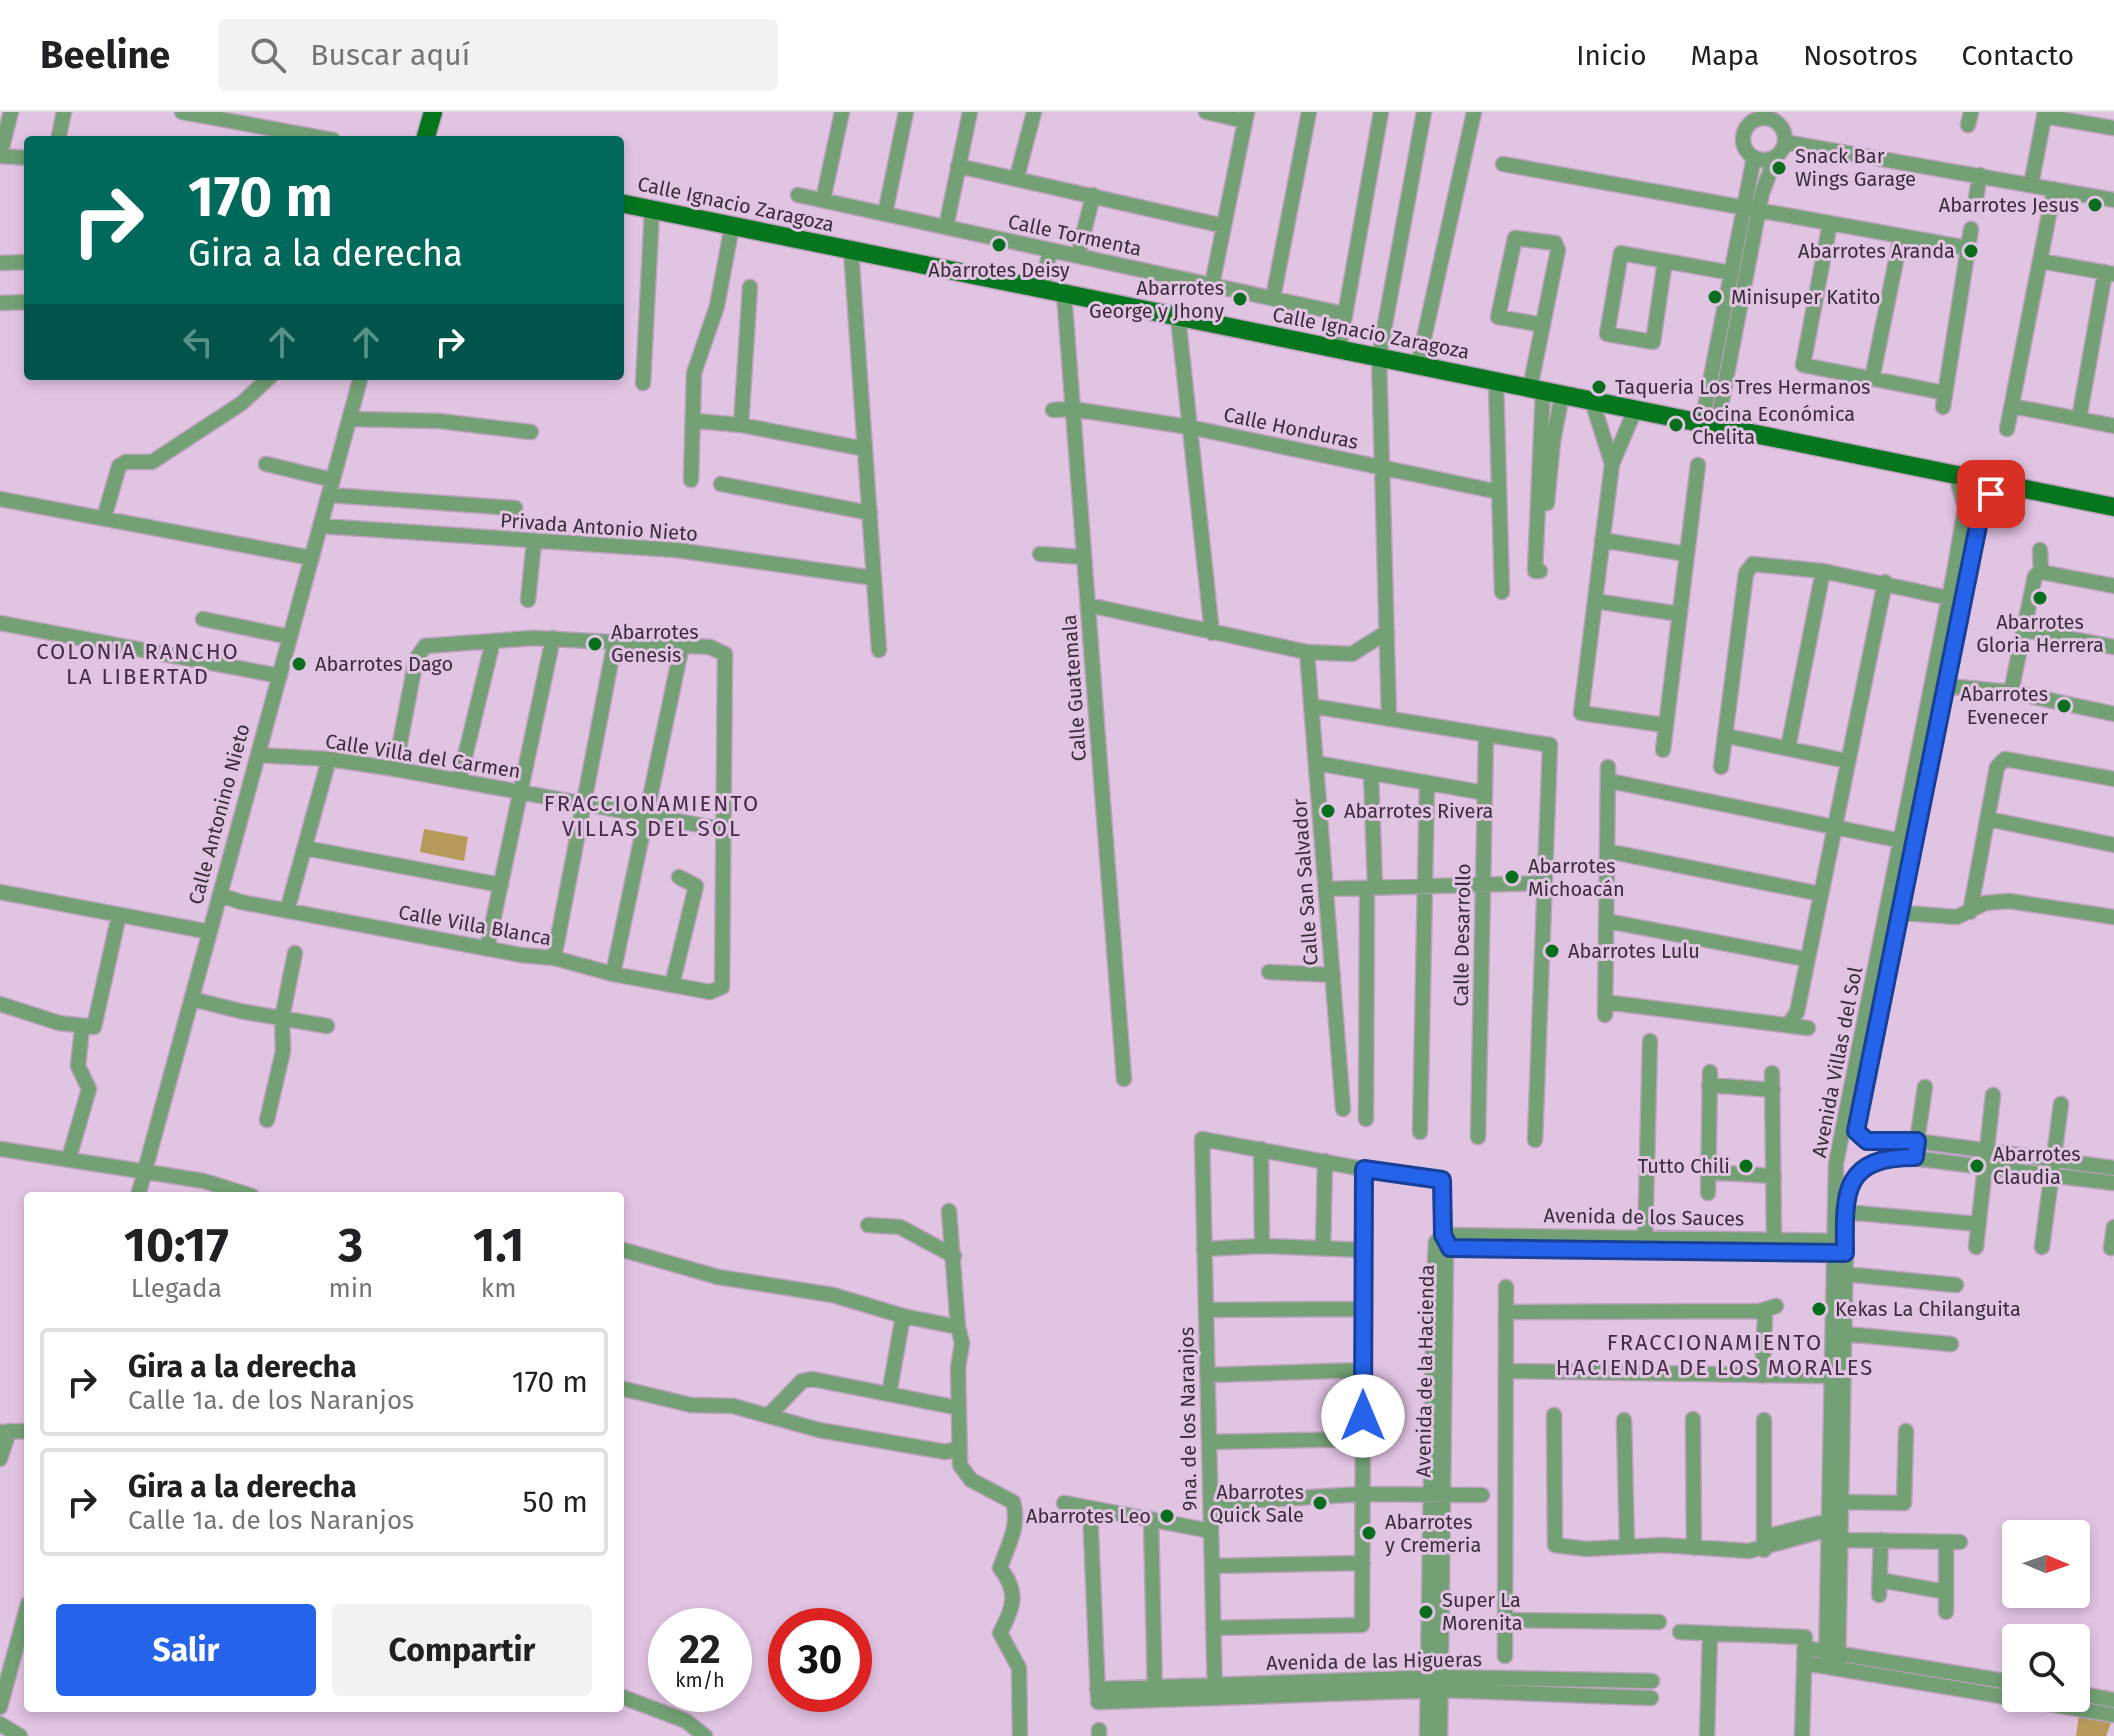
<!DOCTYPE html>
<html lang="es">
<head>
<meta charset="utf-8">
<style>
  :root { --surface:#fff; --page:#f2f2f2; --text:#202124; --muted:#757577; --line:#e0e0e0; --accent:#2563eb }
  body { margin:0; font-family:"Fira Sans",sans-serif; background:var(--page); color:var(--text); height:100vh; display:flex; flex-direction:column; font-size:30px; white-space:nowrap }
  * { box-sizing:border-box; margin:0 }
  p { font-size:26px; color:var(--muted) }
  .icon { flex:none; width:44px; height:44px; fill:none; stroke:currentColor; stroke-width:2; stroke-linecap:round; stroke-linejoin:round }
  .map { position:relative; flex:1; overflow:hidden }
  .sheet { position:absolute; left:24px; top:1080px; width:600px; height:520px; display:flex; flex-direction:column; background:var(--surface); border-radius:8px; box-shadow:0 4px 12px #0003 }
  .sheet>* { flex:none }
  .guide { position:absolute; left:24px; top:24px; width:600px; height:244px; border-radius:8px; box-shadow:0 4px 12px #0003; background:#00695c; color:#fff; overflow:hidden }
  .needle { width:52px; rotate:92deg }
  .fabs { position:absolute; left:2002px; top:1408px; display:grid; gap:16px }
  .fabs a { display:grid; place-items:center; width:88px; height:88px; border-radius:8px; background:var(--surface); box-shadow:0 4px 12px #0003; font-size:40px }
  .speed { position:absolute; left:648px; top:1496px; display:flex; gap:16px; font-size:40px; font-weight:700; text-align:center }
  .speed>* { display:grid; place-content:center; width:104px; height:104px; border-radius:50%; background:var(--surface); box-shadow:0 4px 12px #0003; line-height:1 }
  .speed small { font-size:20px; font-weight:400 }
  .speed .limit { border:12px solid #d22; background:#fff; color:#111 }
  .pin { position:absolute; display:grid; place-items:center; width:68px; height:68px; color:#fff; margin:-34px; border-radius:16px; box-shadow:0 4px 12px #0006 }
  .me { position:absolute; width:88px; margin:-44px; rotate:0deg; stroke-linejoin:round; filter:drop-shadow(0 0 6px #0008) }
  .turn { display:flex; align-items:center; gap:28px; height:168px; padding:0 32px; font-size:36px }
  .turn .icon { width:104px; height:104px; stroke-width:2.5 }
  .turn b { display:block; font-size:56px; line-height:68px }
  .lanes { display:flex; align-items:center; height:76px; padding:0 32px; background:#0003; justify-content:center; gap:40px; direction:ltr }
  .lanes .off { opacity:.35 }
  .eta { display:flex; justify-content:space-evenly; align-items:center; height:136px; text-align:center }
  .eta b { font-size:48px; font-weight:700; line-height:56px }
  .button { display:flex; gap:16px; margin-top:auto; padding:16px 32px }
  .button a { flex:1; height:92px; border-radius:8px; background:var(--accent); color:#fff; font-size:32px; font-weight:700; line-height:92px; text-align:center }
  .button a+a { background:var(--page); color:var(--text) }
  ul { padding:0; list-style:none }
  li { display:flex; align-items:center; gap:24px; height:108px; margin:0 16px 12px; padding:0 16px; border:4px solid var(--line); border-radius:8px }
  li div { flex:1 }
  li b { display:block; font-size:30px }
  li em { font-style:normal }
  header { display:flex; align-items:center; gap:48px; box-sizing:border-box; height:112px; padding:0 40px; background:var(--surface); border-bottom:2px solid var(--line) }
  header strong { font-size:38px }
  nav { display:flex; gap:44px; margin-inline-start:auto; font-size:28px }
  .search { width:560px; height:72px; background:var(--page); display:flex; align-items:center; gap:20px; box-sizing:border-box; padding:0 28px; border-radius:8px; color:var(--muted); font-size:30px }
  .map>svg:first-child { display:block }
</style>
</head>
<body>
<header>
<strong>Beeline</strong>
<div class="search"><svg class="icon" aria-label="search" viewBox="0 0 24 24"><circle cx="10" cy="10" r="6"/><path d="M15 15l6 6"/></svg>Buscar aquí</div>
<nav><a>Inicio</a><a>Mapa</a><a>Nosotros</a><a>Contacto</a></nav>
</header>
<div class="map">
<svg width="2114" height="1624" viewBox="0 0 2114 1624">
  <rect width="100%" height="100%" fill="#e1c3e2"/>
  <path fill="#b7995a" d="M424,717L468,725L464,749L420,740Z
    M2079,1603L2112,1608L2106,1624H2076Z"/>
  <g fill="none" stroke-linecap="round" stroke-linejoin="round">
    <defs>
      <path id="minor" d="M182,0L333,28
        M1206,0L1245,9
        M2044,4L2114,16
        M1743 27a21 21 0 1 1 42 0a21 21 0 1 1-42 0Z
        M1968,13L1971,0
        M58,28L64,0
        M1785,30L2114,88
        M0,43L11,0
        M0,44L28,46
        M1503,52L1968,136
        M958,54L1224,114
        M1017,65L1034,0
        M2031,73L2045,0
        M798,83L1344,202
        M823,88L842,0
        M1975,91L1980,63
        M885,102L906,0
        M1830,111L1803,253L1945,281
        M946,115L970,0
        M851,138L879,538
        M1078,144L1093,83
        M1665,149L1653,230L1607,222L1621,141L1626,142L1732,161
        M2040,149L2114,162
        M0,151L28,150
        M1212,173L1247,0
        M1042,177L1050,138
        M1064,181L1124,967
        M1273,186L1309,0
        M0,191L28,190
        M1178,205L1212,521
        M1339,237L1381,0
        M1418,253L1474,0
        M1872,267L1901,124
        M1496,269L1502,480
        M643,271L652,98
        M1530,276L1558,138L1555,131L1515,126L1498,205L1543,213
        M1592,289L1612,352
        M2012,294L2114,314
        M1943,295L1971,117
        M1053,298L1073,297L1189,315L1499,380
        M1635,298L1612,352L1581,601L1664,613
        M349,307L439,309L531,320
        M2079,307L2105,160
        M696,309L741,313L865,337
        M1702,311L1754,45
        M741,313L750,175
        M1717,314L1762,81L1776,44
        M2007,317L2054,77
        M266,352L333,368
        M691,368L694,261L717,194L732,114
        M721,372L870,401
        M329,383L515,396
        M0,387L312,446
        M1547,391L1553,329L1562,283
        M104,406L119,354L126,350H152L242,291L271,264
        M320,414L676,438L874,466
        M1602,428L1686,442
        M2040,438L2041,460
        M1040,442L1082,445
        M1540,459H1535L1543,279
        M2041,460L2114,474
        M528,488L534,430
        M1595,489L1679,502
        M1088,493L1307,540L1352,542L1387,520
        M203,507L290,525
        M0,511L280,564
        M2025,518L2114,535
        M1307,540L1343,997
        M1937,573L2011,580L2114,602
        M2011,580L2035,464L2041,460
        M1312,594L1550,633L1535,1028
        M1389,607L1379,245L1424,0
        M1727,624L1847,649
        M1788,636L1823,459
        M1663,638L1698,353
        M258,643L329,647L395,657L721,717
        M1316,651L1485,681
        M1721,655L1746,461L1753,452L1823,459L1958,488
        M1371,661L1375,776
        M459,669L493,529
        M1610,669L1907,730
        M1988,707L2114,733
        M305,736L501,773
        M1607,739L1821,782
        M679,765L696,774
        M1326,777L1545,771
        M0,780L210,820
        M220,783L241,790L521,843L554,846L613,862L710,880L722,875L725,542L710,535L533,526L425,534L416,547L395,657
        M287,799L329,647
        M1891,800L1957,805L1985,791L2009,789L2114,805
        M1970,800L1997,655L2005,647L2114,667
        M1607,809L1805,847
        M487,837L553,526
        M554,846L615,529
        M1269,860L1333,863
        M613,862L682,533
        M672,873L696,774
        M192,887L240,899L327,914
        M1605,890L1808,916
        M0,892L59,911L94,915L119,803
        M1605,903L1608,655
        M1789,912L1797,900L1885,470
        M1772,961L1774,1127
        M1709,973L1773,978
        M1366,1007L1367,776
        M267,1008L283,939L282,906L295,841
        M1856,1019L1981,399L1997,371
        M1856,1019L1867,1029H1917L2114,1056
        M1420,1020L1427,671
        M1478,1025L1486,623
        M1916,1036L1925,975
        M0,1037L204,1069L252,1084
        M1261,1037L1262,1134
        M69,1046L89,977L78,954L82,916
        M1708,1060L1774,1064
        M1708,1081L1710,960
        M138,1084L361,264
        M949,1099L958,1215
        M1845,1100L1978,1112
        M868,1113L900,1115L954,1144
        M1443,1123L1840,1129
        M1645,1133L1650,929
        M1976,1135L1993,983
        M2042,1135L2061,992
        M1323,1136L1325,1049
        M1450,1136L1842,1140
        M2111,1136L2114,1115
        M620,1137L718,1165L833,1183L903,1204L958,1215L962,1231L958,1256L960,1353L971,1368L1013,1390C1020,1414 1008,1433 1000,1456C1019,1480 1014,1495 1000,1521L1019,1556L1020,1624
        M1204,1137L1262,1134L1364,1138
        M1845,1162L1956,1173
        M1206,1198L1364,1197
        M1760,1199L1765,1206L1762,1264
        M1507,1200L1760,1199L1776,1194
        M1836,1221L1951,1232
        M1507,1259L1831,1264
        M1207,1263L1363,1258
        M620,1276L691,1293L733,1294L819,1318L946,1340L958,1336
        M889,1282L903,1204
        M1554,1303L1555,1433L1586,1437L1662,1433L1749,1439L1837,1415
        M768,1304L802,1269L812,1267L959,1296
        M1693,1307L1694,1436
        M1624,1308L1627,1433
        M0,1320L28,1319
        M1209,1330L1363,1327
        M0,1347L9,1319
        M1843,1390L1904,1391L1906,1319
        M1064,1391L1211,1419
        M1211,1391L1363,1382L1482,1383
        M1090,1397L1098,1584
        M1151,1407L1155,1583
        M1764,1425L1820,1411
        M1843,1428L1960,1430
        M1946,1430V1500
        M1764,1438V1308
        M1212,1454L1363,1451
        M1880,1468L1946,1480
        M1879,1483L1881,1428
        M1505,1508L1659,1510
        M1213,1516L1362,1513L1364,1057
        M1680,1520L1805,1525L1802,1624
        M1805,1536L2016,1571
        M1505,1544L1506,1175
        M1804,1551L2114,1603
        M1826,1554L1836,1051L1954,461L1965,396L1956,363
        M1838,1556L1847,1077C1862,1053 1875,1045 1904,1045L2114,1071
        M1097,1577L1441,1565L1652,1569
        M2076,1581L2114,1588
        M620,1584L686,1609L705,1624
        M1215,1586L1202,1027L1401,1064L1442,1068L1443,1123L1450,1136
        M1098,1590L1441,1578L1651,1586
        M0,1595L28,1492
        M0,1612L20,1624
        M1099,1618V1624
        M1427,1624L1434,1169L1436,1130L1443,1123
        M1440,1624L1446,1142L1450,1136
        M1707,1624L1710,1521"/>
      <path id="major" d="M425,28L433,0
        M620,91L2114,395"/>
    </defs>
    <use href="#minor" stroke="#bca2bd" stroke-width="17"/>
    <use href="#major" stroke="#bca2bd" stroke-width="21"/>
    <use href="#minor" stroke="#73a074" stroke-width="14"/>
    <use href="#major" stroke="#05751e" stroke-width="18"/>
  </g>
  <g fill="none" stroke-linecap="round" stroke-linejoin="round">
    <defs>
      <path id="route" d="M1363,1304L1364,1057L1442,1068L1443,1123L1450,1136L1845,1141C1844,1079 1843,1045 1915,1045L1917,1029H1867L1856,1019L1981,399L1991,382"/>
    </defs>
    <use href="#route" stroke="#184099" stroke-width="20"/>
    <use href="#route" stroke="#2563eb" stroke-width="14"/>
  </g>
  <g fill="#086e1d" stroke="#e1c3e2" stroke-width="3">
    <circle cx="1779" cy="56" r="8"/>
    <circle cx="2095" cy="93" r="8"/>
    <circle cx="999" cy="133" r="8"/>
    <circle cx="1971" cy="139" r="8"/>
    <circle cx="1715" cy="185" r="8"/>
    <circle cx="1240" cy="187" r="8"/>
    <circle cx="1599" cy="275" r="8"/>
    <circle cx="1676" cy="313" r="8"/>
    <circle cx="2040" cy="486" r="8"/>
    <circle cx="595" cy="532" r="8"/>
    <circle cx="299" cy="552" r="8"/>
    <circle cx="2064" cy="594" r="8"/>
    <circle cx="1328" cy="699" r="8"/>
    <circle cx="1512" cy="765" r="8"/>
    <circle cx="1552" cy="839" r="8"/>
    <circle cx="1746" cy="1054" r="8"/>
    <circle cx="1977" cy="1054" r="8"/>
    <circle cx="1819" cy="1197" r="8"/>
    <circle cx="1320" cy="1391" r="8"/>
    <circle cx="1167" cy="1404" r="8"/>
    <circle cx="1369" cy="1421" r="8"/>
    <circle cx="1426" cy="1500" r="8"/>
  </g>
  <g text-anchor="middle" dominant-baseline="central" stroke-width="6" stroke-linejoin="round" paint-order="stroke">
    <g font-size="20" fill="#392d3a" stroke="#e1c3e2" text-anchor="start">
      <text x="1795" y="44">Snack Bar<tspan x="1795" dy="23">Wings Garage</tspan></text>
      <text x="2079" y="93" text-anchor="end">Abarrotes Jesus</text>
      <text x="1955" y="139" text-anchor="end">Abarrotes Aranda</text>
      <text x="999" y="158" text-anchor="middle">Abarrotes Deisy</text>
      <text x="1224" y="176" text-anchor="end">Abarrotes<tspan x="1224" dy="23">George y Jhony</tspan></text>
      <text x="1731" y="185">Minisuper Katito</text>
      <text x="1615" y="275">Taqueria Los Tres Hermanos</text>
      <text x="1692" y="302">Cocina Económica<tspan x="1692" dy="23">Chelita</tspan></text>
      <text x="2040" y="510" text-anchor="middle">Abarrotes<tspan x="2040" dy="23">Gloria Herrera</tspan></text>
      <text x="611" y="520">Abarrotes<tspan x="611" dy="23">Genesis</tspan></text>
      <text x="315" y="552">Abarrotes Dago</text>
      <text x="2048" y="582" text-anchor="end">Abarrotes<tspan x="2048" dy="23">Evenecer</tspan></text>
      <text x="1344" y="699">Abarrotes Rivera</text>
      <text x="1528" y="754">Abarrotes<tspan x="1528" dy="23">Michoacán</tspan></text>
      <text x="1568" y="839">Abarrotes Lulu</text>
      <text x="1993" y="1042">Abarrotes<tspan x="1993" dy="23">Claudia</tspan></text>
      <text x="1730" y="1054" text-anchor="end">Tutto Chili</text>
      <text x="1835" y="1197">Kekas La Chilanguita</text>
      <text x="1304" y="1380" text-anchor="end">Abarrotes<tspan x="1304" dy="23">Quick Sale</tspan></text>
      <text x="1151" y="1404" text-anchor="end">Abarrotes Leo</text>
      <text x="1385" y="1410">Abarrotes<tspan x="1385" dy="23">y Cremeria</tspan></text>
      <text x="1442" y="1488">Super La<tspan x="1442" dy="23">Morenita</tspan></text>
    </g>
    <g font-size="20" fill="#392d3a" stroke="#e1c3e2">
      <text transform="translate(736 92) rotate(12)">Calle Ignacio Zaragoza</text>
      <text transform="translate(1075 123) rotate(12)">Calle Tormenta</text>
      <text transform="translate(1371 221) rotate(11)">Calle Ignacio Zaragoza</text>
      <text transform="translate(1291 316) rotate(12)">Calle Honduras</text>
      <text transform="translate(599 415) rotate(4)">Privada Antonio Nieto</text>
      <text transform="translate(1074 576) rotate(-94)">Calle Guatemala</text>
      <text transform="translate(423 644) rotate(9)">Calle Villa del Carmen</text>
      <text transform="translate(219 702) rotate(-75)">Calle Antonino Nieto</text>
      <text transform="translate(1305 770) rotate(-94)">Calle San Salvador</text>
      <text transform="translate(475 813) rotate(10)">Calle Villa Blanca</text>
      <text transform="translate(1462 823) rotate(-89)">Calle Desarrollo</text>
      <text transform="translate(1837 950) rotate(-79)">Avenida Villas del Sol</text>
      <text transform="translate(1644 1105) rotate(1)">Avenida de los Sauces</text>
      <text transform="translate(1425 1259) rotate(-89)">Avenida de la Hacienda</text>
      <text transform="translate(1188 1307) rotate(-91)">9na. de los Naranjos</text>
      <text transform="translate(1374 1549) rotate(-1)">Avenida de las Higueras</text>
    </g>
    <g font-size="22" letter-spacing="2" fill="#452d47" stroke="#e1c3e2">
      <text x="138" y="539">COLONIA RANCHO<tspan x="138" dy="25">LA LIBERTAD</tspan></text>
      <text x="652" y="691">FRACCIONAMIENTO<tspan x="652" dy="25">VILLAS DEL SOL</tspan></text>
      <text x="1715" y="1230">FRACCIONAMIENTO<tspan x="1715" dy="25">HACIENDA DE LOS MORALES</tspan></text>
    </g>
  </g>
</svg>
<div class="fabs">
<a><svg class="needle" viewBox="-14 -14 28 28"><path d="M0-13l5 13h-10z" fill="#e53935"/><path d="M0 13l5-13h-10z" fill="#757577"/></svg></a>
<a><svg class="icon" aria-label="search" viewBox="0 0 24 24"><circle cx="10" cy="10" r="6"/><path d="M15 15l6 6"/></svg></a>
</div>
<div class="speed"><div>22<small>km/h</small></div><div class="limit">30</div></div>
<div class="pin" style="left:1991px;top:382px;background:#d93025"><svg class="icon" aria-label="arrive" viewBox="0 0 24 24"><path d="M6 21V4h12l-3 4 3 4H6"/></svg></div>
<svg class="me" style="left:1363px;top:1304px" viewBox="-20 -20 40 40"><circle r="19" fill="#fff"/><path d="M0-13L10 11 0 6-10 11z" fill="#2563eb"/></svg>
<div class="guide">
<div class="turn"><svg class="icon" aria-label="right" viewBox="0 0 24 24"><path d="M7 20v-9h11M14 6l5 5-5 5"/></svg><div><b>170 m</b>Gira a la derecha</div></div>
<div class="lanes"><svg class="icon off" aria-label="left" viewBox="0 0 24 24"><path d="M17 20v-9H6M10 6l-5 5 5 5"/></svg><svg class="icon off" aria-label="ahead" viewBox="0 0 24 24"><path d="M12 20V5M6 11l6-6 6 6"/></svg><svg class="icon off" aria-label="ahead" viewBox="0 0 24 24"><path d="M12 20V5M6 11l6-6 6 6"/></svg><svg class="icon" aria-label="right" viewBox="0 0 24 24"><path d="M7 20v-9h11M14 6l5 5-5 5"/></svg></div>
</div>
<section class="sheet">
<div class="eta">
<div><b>10:17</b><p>Llegada</p></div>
<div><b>3</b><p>min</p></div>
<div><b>1.1</b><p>km</p></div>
</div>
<ul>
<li><svg class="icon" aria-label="right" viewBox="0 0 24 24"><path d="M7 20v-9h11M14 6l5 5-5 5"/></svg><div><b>Gira a la derecha</b><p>Calle 1a. de los Naranjos</p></div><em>170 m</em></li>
<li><svg class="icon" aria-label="right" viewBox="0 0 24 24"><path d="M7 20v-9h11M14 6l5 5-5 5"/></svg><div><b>Gira a la derecha</b><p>Calle 1a. de los Naranjos</p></div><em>50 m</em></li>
</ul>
<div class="button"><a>Salir</a><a>Compartir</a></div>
</section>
</div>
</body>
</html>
